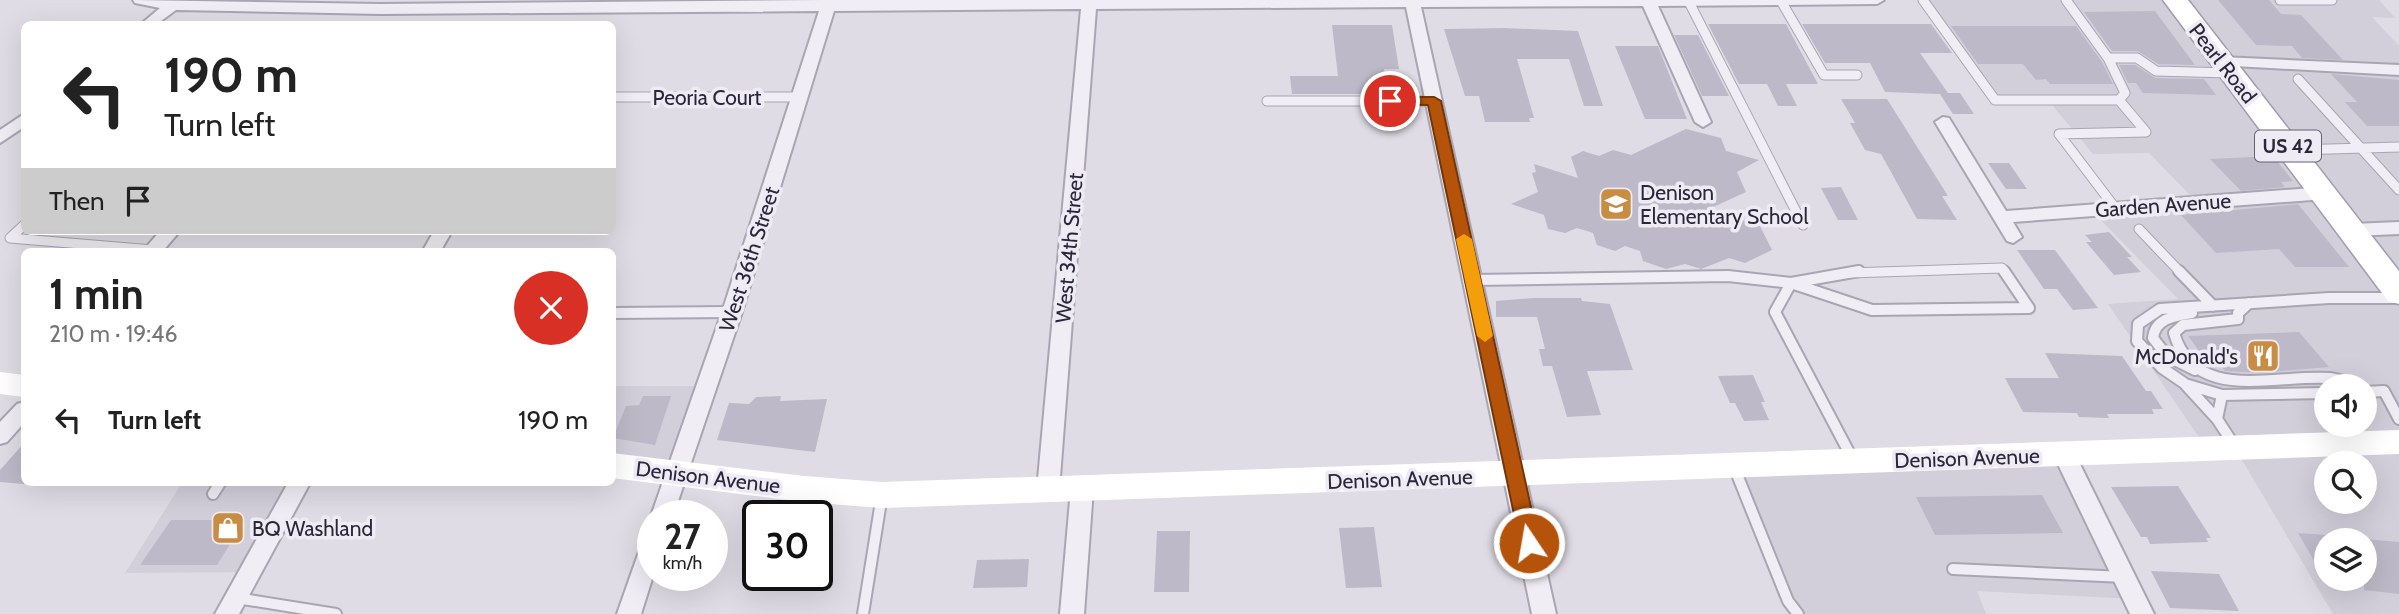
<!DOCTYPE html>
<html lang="en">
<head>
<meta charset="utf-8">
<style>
  :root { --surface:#fff; --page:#f2f2f2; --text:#222; --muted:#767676 }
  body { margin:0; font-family:Cabin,sans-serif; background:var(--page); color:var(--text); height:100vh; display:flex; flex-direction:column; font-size:26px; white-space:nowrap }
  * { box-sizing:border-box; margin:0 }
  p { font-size:23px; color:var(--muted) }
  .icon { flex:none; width:38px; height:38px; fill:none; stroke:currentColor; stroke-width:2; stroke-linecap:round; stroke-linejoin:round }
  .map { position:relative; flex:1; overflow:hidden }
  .side { position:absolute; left:21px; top:248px; width:595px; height:238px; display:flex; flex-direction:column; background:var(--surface); border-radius:10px; box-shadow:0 7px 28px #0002 }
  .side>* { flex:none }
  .hud { position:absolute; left:21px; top:21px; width:595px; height:214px; border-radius:10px; box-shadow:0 7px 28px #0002; background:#fff; color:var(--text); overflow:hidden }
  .fabs { position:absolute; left:2314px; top:374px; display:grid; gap:14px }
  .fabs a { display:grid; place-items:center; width:63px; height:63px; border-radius:50%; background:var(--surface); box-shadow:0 7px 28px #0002; font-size:35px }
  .speed { position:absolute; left:637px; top:500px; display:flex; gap:14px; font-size:35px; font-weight:700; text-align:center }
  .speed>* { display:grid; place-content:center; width:91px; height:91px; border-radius:50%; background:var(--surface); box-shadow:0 7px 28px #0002; line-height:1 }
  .speed small { font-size:18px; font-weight:400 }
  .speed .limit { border:4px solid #111; border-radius:10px; background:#fff; color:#111 }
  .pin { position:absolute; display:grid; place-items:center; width:60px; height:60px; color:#fff; margin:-30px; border:4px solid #fff; border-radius:50%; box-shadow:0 2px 7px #0007 }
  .me { position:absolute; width:77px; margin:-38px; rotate:348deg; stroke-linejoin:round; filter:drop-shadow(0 0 5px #0008) }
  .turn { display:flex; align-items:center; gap:24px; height:147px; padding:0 28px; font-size:32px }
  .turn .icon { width:91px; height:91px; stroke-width:2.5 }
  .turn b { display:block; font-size:49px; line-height:60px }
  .then { display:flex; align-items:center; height:66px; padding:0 28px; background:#0003; gap:14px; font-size:26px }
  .round { display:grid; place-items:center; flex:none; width:74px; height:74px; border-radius:37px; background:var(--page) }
  .headline { display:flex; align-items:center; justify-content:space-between; height:119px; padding:0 28px }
  h1 { font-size:42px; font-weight:800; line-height:52px }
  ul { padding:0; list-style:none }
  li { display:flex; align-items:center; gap:21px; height:105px; padding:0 28px }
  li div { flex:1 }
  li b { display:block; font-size:26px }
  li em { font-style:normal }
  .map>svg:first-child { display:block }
</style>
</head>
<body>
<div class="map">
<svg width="2399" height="614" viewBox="0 0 2399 614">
  <rect width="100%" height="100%" fill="#dfdce5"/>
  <path fill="#d2ceda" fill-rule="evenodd" d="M1923,0H2379L2395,18L2372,17L2399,46V614H2333L2235,448L2207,449L2108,304L2178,299L2091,210L2197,202L2149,153L2093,154L2048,100H1995ZM2326,387H2364V425H2326ZM2326,464H2364V502H2326ZM2326,541H2364V579H2326Z
    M616,386H707L676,473L613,465L612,396Z
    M2064,454L2135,599L1977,591L1986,614H1790L1734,467Z
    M182,483H299L250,572L125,573Z"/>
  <path fill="#beb9c8" d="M2218,0H2269L2281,14L2301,15L2343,60L2302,58L2292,46L2256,45Z
    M2155,11L2195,65L2158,64L2138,51H2112L2084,12Z
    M1708,24H1786L1818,84H1786L1797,106H1778L1767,84H1739Z
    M1802,24H1931L1952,53H1920L1948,93H1960L1974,114H1953L1940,94L1885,92L1870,63H1825Z
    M1332,25H1392L1399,69H1384L1389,94H1292L1290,76H1338Z
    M1951,26H2076L2102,62L2113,84H2050L2046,79L2036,80L2023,64H1978Z
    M1504,28L1578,31L1603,106H1584L1569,59H1517L1534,118H1529L1530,122H1485L1479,96H1465L1444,29Z
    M1674,35H1698L1729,96H1702Z
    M1615,46H1658L1687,119H1645Z
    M2119,65H2135L2155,78L2204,79L2216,95L2143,93L2136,83H2128Z
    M2331,74L2399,80V126H2367L2345,102H2357Z
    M1841,99H1887L1948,196H1942L1957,220L1917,219L1881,154L1865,150L1850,123H1855Z
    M1686,129L1721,138L1726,151L1759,160L1737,172L1746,192L1709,209L1760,226L1772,250L1745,263L1729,258L1701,269L1685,264L1666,269L1643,261L1640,251L1625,246L1615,251L1597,245L1593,233L1577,228L1565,233L1548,229L1544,215L1511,204L1538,192L1532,173L1536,172L1534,164L1578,178L1571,157L1583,151L1599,156L1613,150L1631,155Z
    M2273,156L2293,181L2281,182L2285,187L2241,191L2210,159Z
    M1988,163H2009L2027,189H2006Z
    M1841,187L1858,220H1838L1821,188Z
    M2298,204L2349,267H2295L2279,249L2216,253L2181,215Z
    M2109,232L2132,257H2127L2141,272L2114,275L2086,242H2092L2085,235Z
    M2017,250H2055L2098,308L2073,310L2057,289H2044Z
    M1533,298H1581L1582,301L1610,304L1633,370L1587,371L1601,415L1567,417L1552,366H1543L1539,349H1545L1537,317H1496V301Z
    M2299,332L2329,367L2261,373L2225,371L2220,365H2210L2188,336Z
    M2045,353L2122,356L2146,391H2151L2163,409H2152L2154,414H2107L2109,418L2079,417L2077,413L2023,412L2005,378H2059Z
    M1753,375L1765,402H1761L1769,420L1744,421L1735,403H1730L1718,376Z
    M643,396H671L655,445L613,438L626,406L639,405Z
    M781,396L780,401L827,399L815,452L717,440L729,403L749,404L756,397Z
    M24,443V484L0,482V470Z
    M2178,486L2211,538H2206L2208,542L2150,544L2147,537H2141L2111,487Z
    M2042,495L2063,533L1935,535L1916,497Z
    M171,520H245L217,565H140Z
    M1374,527L1382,587L1346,588L1339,528Z
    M1157,531H1190L1189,592H1154Z
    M2298,533L2326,535V581Z
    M2364,539L2399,542V594L2364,590Z
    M1029,559L1027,587L973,588L977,560Z
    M2151,571L2219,574L2239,611L2170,608Z"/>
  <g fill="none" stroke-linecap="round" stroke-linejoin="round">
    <defs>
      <path id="lane-far1" d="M1923,0L1995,100H2119L2125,93L2108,58L2066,0
        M2280,0H2332
        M1781,1L1824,75H1857
        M1689,2L1803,225
        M2108,58H2137L2156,71L2230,73
        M2298,79L2399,190
        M612,97H802
        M1267,101H1434
        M2295,150L2399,147
        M2116,209L2059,134L2146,132L2119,100
        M2139,229L2181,273
        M10,238L153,250
        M10,238L24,225
        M1849,273L2002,268L2005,273"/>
      <path id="lane" d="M2179,271L2213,306
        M1473,280L1728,276L1791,283
        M1791,283L1872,310L2029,308L2004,271
        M1791,283L1775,312L1852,458
        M1791,283L1859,271
        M2249,303L2238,313V319L2183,325L2174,333C2195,404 2273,374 2330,378C2340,379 2351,384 2361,387
        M612,313L732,312
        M2192,313C2175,316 2155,318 2153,338L2167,356L2195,370
        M2185,384L2222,395L2326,393
        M2364,392L2384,391L2399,419
        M2217,419L2222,395
        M2234,445L2217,419L2184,383L2162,368L2137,341L2138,324L2160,309L2329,298H2399
        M1734,467L1788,601L1798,614
        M213,494L220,483
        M1953,569L2124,577
        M237,598L336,614
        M863,614L882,495"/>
      <path id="street" d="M133,0L381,4L823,0H1884L1877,4L1658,6L1711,122L1703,127L1695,122L1643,6L1421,7L1556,614H1532L1406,7L1096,9L1059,490L1056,496L1048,499L1040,496L1037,490L1081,9L834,11L742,312L673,516H653V520L651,516L722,312L819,11L381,14L176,10L157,24H141L160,8L135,3Z
        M2222,57L2399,65V75L2216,65L2214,62Z
        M24,114V127L0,143V130Z
        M1943,117L1949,118L2006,211L2325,187L2334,193L2325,199L2013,222L2022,237L2013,243L2007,241L1935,122Z
        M2399,222V234L2352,236L2343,230L2352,224Z
        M160,231H180L162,252H142Z
        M434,231H452L440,252H422Z
        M24,402V423L7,442L0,444V422L17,404Z
        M2064,445L2072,448L2154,614H2130L2053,454L2056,448Z
        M1082,480L1090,483L1093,489L1084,614H1060L1071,489L1074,483Z
        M288,483H310L239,614H215Z
        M653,534V576L641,614H617L642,543L645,536Z"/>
      <path id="primary" d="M2163,0H2188L2399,271V304L2388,301Z"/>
    </defs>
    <use href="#lane-far1" stroke="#aaa5b2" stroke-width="11"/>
    <use href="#lane" stroke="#aaa5b2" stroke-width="14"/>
    <use href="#street" stroke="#aaa5b2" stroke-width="4"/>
    <use href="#primary" stroke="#a29bb1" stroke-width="3"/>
    <use href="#lane-far1" stroke="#f0eef4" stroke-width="9"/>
    <use href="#lane" stroke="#f0eef4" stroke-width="10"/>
    <use href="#street" fill="#f0eef4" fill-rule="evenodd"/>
    <path fill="#fff" fill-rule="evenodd" d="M0,372L24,375V397L0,394Z
      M2399,430V454L882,508L804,502L612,478V453L804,476L882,482Z"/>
    <use href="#primary" fill="#fff" fill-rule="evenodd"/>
  </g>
  <path fill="#b45309" stroke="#753606" stroke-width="2" d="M1390,97H1434L1441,101L1539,543L1536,549H1523L1520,543L1428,105L1385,104V98Z"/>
  <path fill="#f59e0b" d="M1464,234L1472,239L1493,336L1485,342L1477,336L1456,239Z"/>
  <defs>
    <symbol id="school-square" viewBox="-11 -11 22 22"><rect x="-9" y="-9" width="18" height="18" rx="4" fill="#c88d43" stroke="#edebf3"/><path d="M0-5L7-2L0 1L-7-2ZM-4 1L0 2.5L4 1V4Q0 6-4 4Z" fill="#fff"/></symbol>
    <symbol id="restaurant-square" viewBox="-11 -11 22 22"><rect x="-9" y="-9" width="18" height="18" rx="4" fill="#c88d43" stroke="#edebf3"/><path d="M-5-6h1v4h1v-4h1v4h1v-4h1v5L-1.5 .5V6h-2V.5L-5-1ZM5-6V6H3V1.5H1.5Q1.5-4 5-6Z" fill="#fff"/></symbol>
    <symbol id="shop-square" viewBox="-11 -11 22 22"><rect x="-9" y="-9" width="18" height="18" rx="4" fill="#c88d43" stroke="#edebf3"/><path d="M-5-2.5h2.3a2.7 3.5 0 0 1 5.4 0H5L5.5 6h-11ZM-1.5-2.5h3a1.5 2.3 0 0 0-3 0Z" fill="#fff"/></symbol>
  </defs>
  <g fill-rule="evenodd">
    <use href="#school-square" x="1597" y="185" width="38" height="38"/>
    <use href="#restaurant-square" x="2244" y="337" width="38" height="38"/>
    <use href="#shop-square" x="209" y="509" width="38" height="38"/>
  </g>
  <g text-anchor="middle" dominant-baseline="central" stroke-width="7" stroke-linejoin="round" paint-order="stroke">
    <rect fill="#edebf3" stroke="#676172" stroke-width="2" x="2255" y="130.5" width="66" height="31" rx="5"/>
    <g font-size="19" font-weight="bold" fill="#2d263b">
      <text x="2288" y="146">US 42</text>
    </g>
    <g font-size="21" fill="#2d263b" stroke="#edebf3">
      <text transform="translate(2223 63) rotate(52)">Pearl Road</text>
      <text x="707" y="97">Peoria Court</text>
      <text transform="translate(2163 205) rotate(-4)">Garden Avenue</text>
      <text transform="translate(1069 248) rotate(-85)">West 34th Street</text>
      <text transform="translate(749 259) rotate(-72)">West 36th Street</text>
      <text transform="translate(1967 458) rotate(-2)">Denison Avenue</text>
      <text transform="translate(708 477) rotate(7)">Denison Avenue</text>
      <text transform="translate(1400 479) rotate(-2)">Denison Avenue</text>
    </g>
    <g font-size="21" fill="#2d263b" stroke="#edebf3" text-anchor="start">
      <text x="1640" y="192">Denison<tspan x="1640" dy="24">Elementary School</tspan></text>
      <text x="2238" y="356" text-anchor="end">McDonald's</text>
      <text x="252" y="528">BQ Washland</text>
    </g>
  </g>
</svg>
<div class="fabs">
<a><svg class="icon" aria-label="sound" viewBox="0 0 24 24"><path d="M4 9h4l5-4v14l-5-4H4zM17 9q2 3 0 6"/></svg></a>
<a><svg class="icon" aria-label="search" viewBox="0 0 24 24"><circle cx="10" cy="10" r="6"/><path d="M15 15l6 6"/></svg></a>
<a><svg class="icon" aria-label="layers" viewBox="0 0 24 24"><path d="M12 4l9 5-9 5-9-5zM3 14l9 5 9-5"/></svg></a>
</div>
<div class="speed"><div>27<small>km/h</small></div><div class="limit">30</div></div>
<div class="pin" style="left:1390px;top:101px;background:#d93025"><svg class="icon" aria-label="arrive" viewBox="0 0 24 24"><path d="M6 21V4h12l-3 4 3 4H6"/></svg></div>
<svg class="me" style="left:1529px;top:543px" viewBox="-20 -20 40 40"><circle r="17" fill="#b45309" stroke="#fff" stroke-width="3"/><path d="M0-11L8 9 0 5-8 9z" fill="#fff"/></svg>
<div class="hud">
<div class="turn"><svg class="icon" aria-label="left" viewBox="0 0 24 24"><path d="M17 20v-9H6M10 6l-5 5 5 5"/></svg><div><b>190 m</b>Turn left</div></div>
<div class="then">Then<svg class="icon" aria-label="arrive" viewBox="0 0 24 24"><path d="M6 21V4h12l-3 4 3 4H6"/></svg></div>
</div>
<section class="side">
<div class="headline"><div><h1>1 min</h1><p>210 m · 19:46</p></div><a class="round" style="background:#d93025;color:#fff"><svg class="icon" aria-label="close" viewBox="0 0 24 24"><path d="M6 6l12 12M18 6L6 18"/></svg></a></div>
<ul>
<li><svg class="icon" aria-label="left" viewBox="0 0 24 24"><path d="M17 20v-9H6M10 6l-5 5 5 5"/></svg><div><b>Turn left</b></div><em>190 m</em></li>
</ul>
</section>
</div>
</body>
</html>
